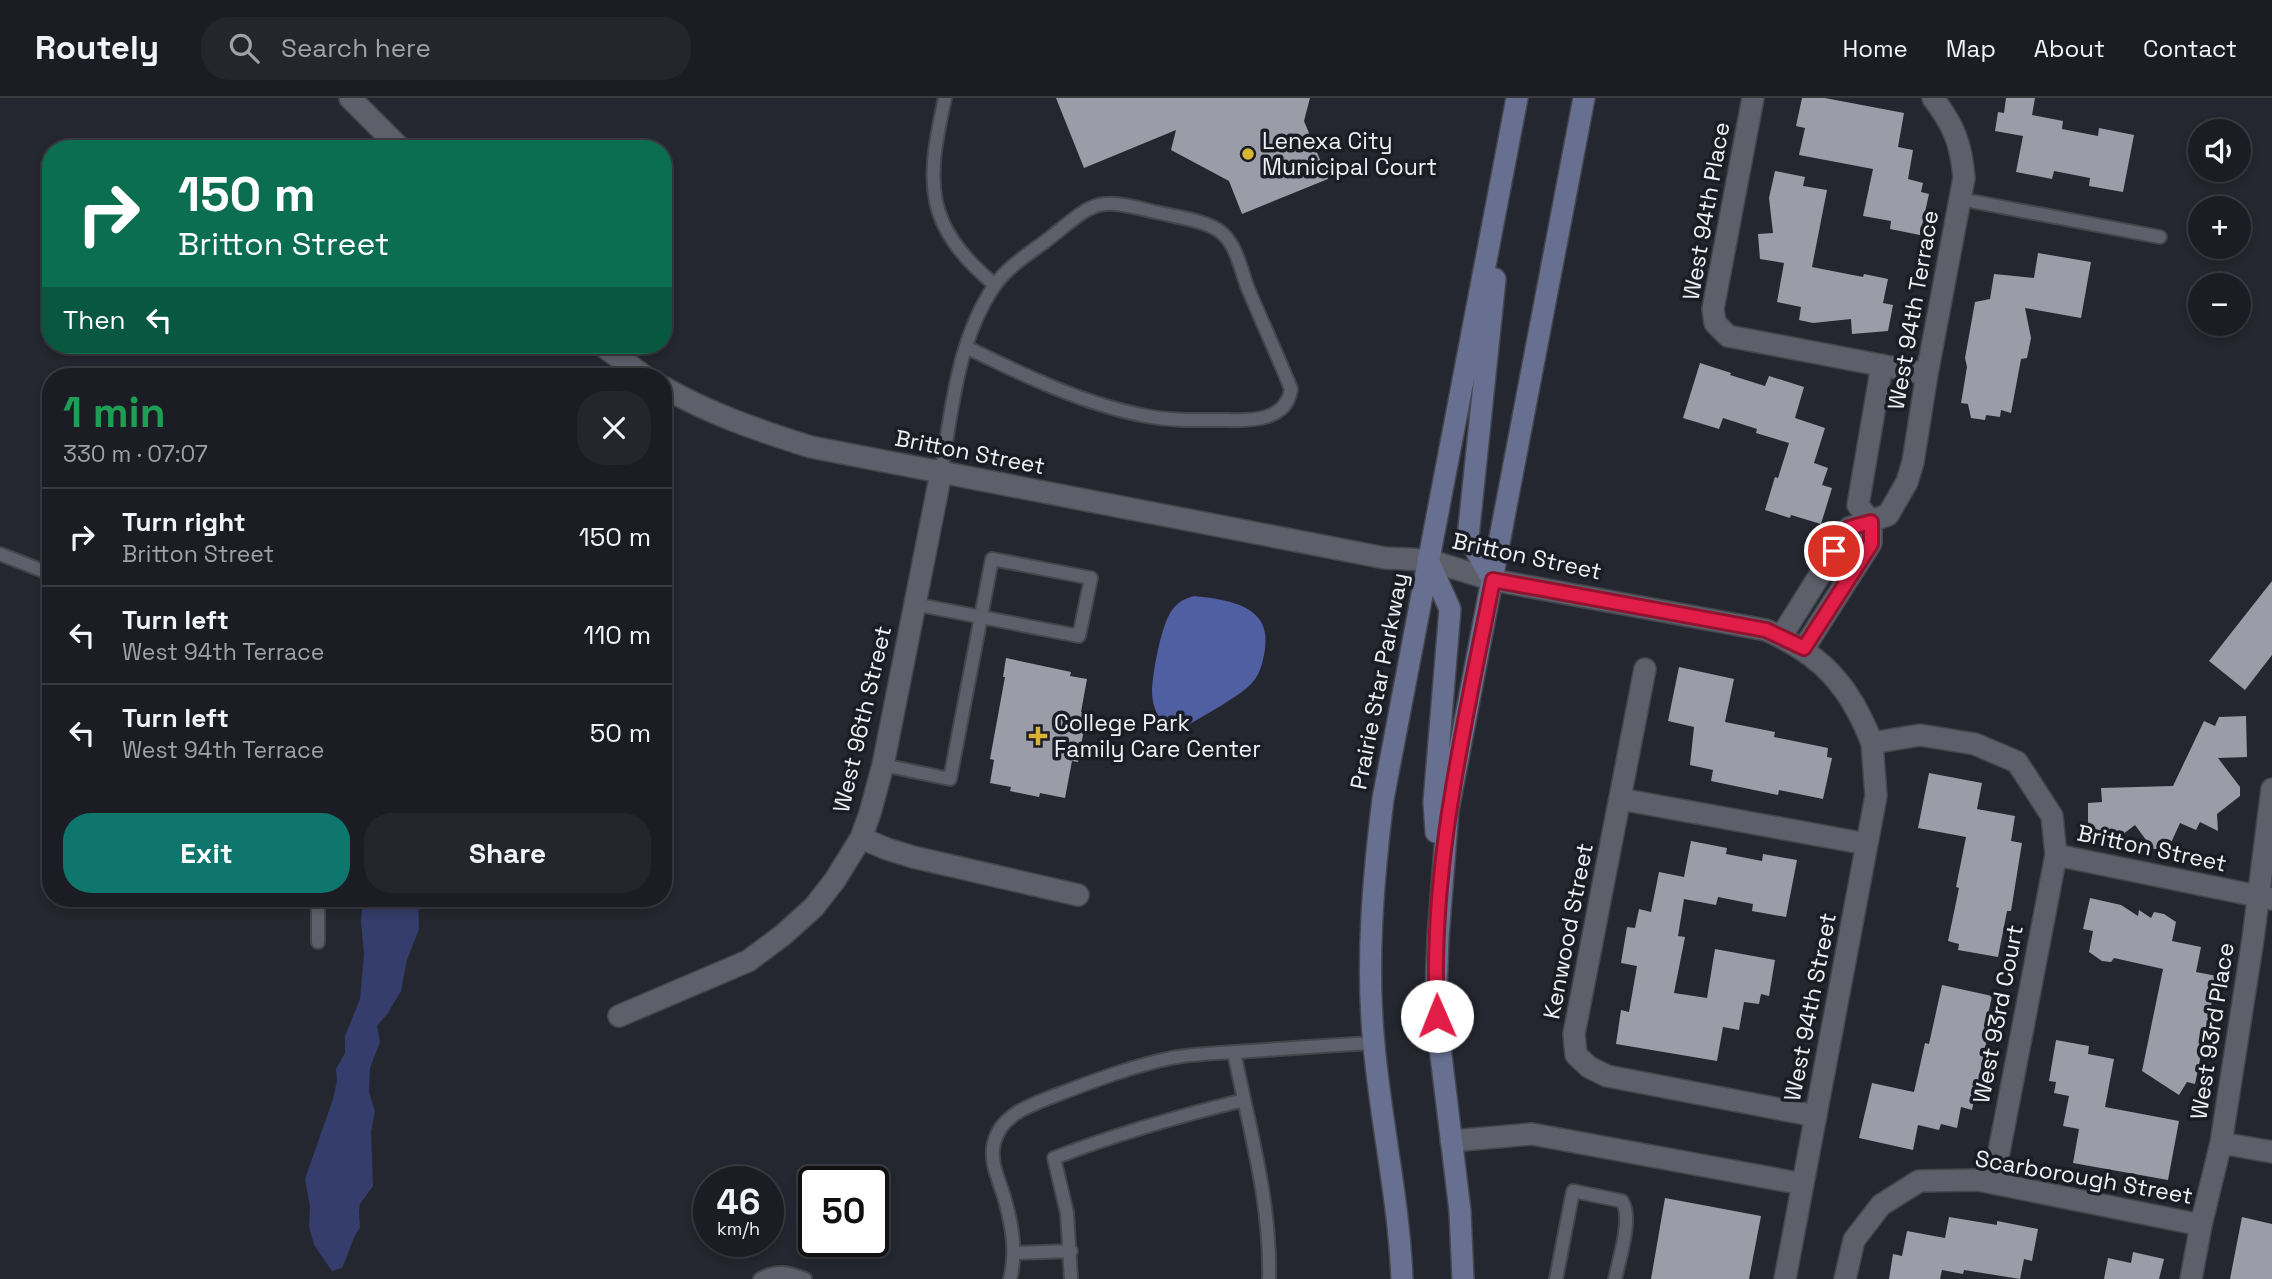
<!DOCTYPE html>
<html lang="en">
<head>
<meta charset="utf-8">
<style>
  :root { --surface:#1c1d24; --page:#25262c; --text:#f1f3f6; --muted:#a0a2a6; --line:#3a3b41; --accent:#0f766e }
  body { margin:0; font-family:"Space Grotesk",sans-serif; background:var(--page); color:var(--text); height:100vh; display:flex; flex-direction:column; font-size:26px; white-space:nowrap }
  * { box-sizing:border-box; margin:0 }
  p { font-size:23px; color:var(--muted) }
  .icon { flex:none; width:38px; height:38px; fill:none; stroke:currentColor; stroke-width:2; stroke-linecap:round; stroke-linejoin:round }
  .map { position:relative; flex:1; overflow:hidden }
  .details { position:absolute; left:42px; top:270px; width:630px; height:539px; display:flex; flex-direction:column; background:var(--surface); border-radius:28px; box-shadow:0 4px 10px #0003,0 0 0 2px var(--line) }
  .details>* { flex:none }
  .guide { position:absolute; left:42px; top:42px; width:630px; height:214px; border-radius:28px; box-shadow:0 4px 10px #0003,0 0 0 2px var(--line); background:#0b6e4f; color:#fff; overflow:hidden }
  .buttons { position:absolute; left:2188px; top:21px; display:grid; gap:14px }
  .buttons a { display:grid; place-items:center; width:63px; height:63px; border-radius:50%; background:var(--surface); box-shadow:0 4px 10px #0003,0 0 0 2px var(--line); font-size:35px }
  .speed { position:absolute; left:693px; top:1068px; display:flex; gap:14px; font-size:35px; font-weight:700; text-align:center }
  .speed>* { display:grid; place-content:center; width:91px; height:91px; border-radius:50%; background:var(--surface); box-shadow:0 4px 10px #0003,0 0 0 2px var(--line); line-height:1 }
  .speed small { font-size:18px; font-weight:400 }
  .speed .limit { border:4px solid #111; border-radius:10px; background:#fff; color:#111 }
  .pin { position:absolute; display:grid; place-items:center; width:60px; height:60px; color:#fff; margin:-30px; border:4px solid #fff; border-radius:50%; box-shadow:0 2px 7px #0007 }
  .me { position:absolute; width:77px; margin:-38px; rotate:359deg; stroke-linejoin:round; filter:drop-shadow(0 0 5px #0008) }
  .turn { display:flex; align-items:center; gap:24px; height:147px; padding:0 21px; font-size:32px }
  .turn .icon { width:91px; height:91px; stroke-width:2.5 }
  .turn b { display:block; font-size:49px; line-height:60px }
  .then { display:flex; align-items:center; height:66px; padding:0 21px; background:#0003; gap:14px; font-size:26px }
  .round { display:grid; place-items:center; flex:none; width:74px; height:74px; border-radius:28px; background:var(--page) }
  .summary { display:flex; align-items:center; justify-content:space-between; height:119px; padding:0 21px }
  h1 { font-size:42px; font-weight:700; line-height:52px; color:#1e9e55 }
  .cta { display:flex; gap:14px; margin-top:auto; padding:14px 21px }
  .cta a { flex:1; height:80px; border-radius:28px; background:var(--accent); color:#fff; font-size:28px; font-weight:700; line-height:80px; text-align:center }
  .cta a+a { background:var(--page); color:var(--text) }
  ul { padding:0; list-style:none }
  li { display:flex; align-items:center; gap:21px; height:98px; padding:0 21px; border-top:2px solid var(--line) }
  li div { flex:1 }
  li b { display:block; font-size:26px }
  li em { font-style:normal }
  header { display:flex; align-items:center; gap:42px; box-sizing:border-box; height:98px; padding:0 35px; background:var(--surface); border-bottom:2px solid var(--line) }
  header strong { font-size:33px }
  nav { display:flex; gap:38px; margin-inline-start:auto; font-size:24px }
  .search { width:490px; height:63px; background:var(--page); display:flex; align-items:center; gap:18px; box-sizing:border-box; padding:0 24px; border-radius:28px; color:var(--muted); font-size:26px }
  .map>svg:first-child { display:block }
</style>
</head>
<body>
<header>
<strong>Routely</strong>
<div class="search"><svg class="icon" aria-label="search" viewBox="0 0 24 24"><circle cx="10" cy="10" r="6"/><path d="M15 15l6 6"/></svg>Search here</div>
<nav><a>Home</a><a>Map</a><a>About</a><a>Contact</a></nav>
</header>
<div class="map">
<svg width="2272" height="1181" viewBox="0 0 2272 1181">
  <rect width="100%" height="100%" fill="#252730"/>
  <path fill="#343d6b" d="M363,800H418L419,831L407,862L401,893L388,915L377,928L380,944L370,970L369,994L375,1014L371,1034L373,1088L360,1106L359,1113L360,1130C353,1137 348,1159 342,1170L332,1173L314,1147L309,1128L310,1109L305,1081L333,1001L337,983L336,971L345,955V938L360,901L364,856L361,824Z"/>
  <path fill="#505ea2" d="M1195,498C1228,502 1272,507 1265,551C1263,564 1260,577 1251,586C1240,598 1203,618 1188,627L1159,619C1154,611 1152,602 1152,592C1153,573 1161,527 1172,512C1178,504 1185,500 1195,498Z"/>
  <path fill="#9a9da8" d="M1056,0H1310L1304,23L1328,81L1242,116L1229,83L1171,52L1176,32L1084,70Z
    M1802,0H1825L1904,15L1898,49L1913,52L1908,81L1923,85L1921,94L1929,96L1920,137L1890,131L1891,123L1863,118L1873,71L1799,57L1805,30L1796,28Z
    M2006,0H2035L2032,17L2063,23L2062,31L2098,38L2099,30L2134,37L2123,94L2089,88L2090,80L2054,73L2052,81L2016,74L2023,38L1995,33L1998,14L2004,15Z
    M1775,73L1805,79L1803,88L1827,92L1812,169L1863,179L1864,176L1888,181L1883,205L1893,207L1888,233L1852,236L1851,221L1813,225L1799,222L1801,209L1777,204L1784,165L1760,161L1758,136L1773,135L1769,100Z
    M2038,155L2091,164L2081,220L2025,210L2031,240L2027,260L2021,261L2011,315L2001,312L2000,319L1986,317L1985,322L1971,320L1968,306L1961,305L1967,269L1965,260L1975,204L1990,201L1994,176L2034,180Z
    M1700,265L1731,275L1730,277L1765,288L1769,278L1804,289L1795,320L1825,330L1814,365L1828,370L1822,387L1832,390L1821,426L1791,417L1790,420L1765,412L1775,379L1778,380L1789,345L1756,335L1757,331L1723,320L1719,331L1683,320Z
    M2272,483V557L2245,592L2209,563Z
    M1006,560L1071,574L1070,578L1087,581L1081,614L1087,615L1078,664L1072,663L1065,700L1040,695L1039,699L1010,693L1011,689L990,685L994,662L990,661L1005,579H1003Z
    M1679,569L1734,581L1725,624L1775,634L1774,639L1828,650L1827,659L1832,660L1823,701L1779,692L1778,697L1711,683L1713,672L1690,667L1694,629L1668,623Z
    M2246,618L2247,659L2218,660L2240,689V698L2217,716L2218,733L2200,724L2196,732L2180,725L2170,747L2164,748L2161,754L2152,750L2135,727L2114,743L2088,731V705L2102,704L2101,690L2173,688L2204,623L2215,628L2219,619Z
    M1929,675L1982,685L1977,711L2015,718L2011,743L2022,745L2011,813H2007L1998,859L1958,852L1959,846L1948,843L1959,790L1956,789L1966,739L1918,730Z
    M1691,743L1727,750L1726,756L1762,763L1763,756L1797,762L1786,819L1752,813L1753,806L1718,799L1716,807L1684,801L1678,838L1685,839L1674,895L1707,900L1715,851L1775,862L1769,898L1761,896L1759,906L1744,904L1739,932L1723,929L1717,963L1616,946L1621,912L1629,914L1637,868L1621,865L1627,829L1635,830L1639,811L1651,814L1659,774L1684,779Z
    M2090,800L2121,807L2138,818L2139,812L2151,820L2154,814L2164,816L2176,824L2172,843L2201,849L2196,874L2217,878L2195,986L2187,984L2179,997L2142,973L2163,871L2114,860L2111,864L2102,863L2089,854L2093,833L2083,831Z
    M1942,887L1992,898L1983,940L1987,941L1972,1012L1961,1009L1957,1030L1941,1026L1939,1032L1918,1027L1913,1052L1859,1040L1872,985L1914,994L1925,945L1929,946Z
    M2056,942L2089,948L2088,956L2114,961L2105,1009L2179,1023L2168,1082L2073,1065L2079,1031L2063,1028L2069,998L2054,995L2056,984L2049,983Z
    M1665,1100L1761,1118L1749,1181H1651Z
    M1949,1119L1997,1127V1123L2038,1131L2032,1163L2024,1161L2020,1181L1964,1172L1963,1176L1942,1172L1940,1181H1889L1893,1156L1902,1158L1907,1133L1945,1140Z
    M2242,1119L2272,1126V1181H2230Z
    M2133,1154L2164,1161L2159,1181H2104L2108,1160L2131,1165Z"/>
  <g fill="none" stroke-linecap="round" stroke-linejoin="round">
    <defs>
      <path id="service" d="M945,0C926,85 923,127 995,187
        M1960,101L2160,139
        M941,375C952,312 957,242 995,187C1009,167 1032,154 1051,139C1095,104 1095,99 1151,113C1171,118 1207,122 1222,135C1236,147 1241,171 1247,188C1261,222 1277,256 1291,291C1287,322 1252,323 1227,322C1200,322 1172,323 1146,318C1083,306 1023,277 966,249
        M0,456L51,476
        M883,667L950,681L992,461L1091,480L1079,538L914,506
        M318,844V800
        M1234,954C1249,1030 1271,1103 1269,1181
        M1014,1155L1071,1153
        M760,1181C777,1172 787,1174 805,1181
        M1010,1181C1017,1154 1012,1128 1005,1102C1000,1084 989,1064 994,1045C1001,1015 1034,1006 1059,996C1096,982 1133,968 1171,960C1198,955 1224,955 1251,953C1292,950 1333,947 1374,945
        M1071,1181L1067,1115L1054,1060C1116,1036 1179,1018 1244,1002
        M1556,1181L1573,1093L1622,1103C1633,1120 1619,1161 1615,1181"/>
      <path id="minor" d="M350,0L401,51
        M1753,0L1713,211L1715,225L1728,238L1927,276
        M602,247L644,278
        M663,289C710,316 760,333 811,349L1385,460L1428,462L1493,482L1766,532C1822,557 1850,588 1872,645L1920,637L1975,646L2017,664L2052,718L2056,757L2272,801
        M1781,539L1849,430L1888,417L1907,384L1913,364L1927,276L1964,80C1961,45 1954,28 1933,0
        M1804,550L1871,445V424L1858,407L1882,267
        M1645,571L1574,936L1576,957L1589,969L1607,978L1816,1018
        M1620,701L1867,746
        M861,740L887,751L913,759L1078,797
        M619,918L748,863L783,837L814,809L835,782L861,740L870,715L883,667L941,375
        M1451,1043L1532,1036L1803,1086
        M2221,1045L2272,1054
        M1993,1085L2056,757
        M1785,1181L1876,698L1872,645
        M1845,1181L1854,1142L1881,1107L1919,1083L1978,1082L2201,1127
        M2191,1181L2201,1127L2221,1045L2253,841L2272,691"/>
      <path id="secondary" d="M1428,462L1450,511L1434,704L1436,734
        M1493,482L1468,439L1495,181
        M1402,1181C1399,1103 1381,1025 1374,947C1366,865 1373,782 1383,701L1517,0
        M1463,1181L1460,1113L1439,941L1436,896L1438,840L1448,712L1584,0"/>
    </defs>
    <use href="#service" stroke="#44464d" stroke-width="16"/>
    <use href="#minor" stroke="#44464d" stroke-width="24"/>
    <use href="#secondary" stroke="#44464d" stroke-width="24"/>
    <use href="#service" stroke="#5d606a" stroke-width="12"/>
    <use href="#minor" stroke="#5d606a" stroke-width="21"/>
    <use href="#secondary" stroke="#687091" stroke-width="21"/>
  </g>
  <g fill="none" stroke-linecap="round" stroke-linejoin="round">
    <defs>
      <path id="route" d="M1437,918C1429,771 1465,625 1493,482L1766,532L1804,550L1871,446V424L1849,430L1834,453"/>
    </defs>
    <use href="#route" stroke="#92132f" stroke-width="18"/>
    <use href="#route" stroke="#e11d48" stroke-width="12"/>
  </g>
  <g fill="#d7b434" stroke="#1b1d26" stroke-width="2.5">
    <circle cx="1248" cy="56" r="7"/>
    <path d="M1034.5 627.5h7v7h7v7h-7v7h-7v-7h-7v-7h7z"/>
  </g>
  <g text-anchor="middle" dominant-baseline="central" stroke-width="7" stroke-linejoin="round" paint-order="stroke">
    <g font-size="23" fill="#eef0f6" stroke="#1b1d26" text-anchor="start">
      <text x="1262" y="43">Lenexa City<tspan x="1262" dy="26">Municipal Court</tspan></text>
      <text x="1054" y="625">College Park<tspan x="1054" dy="26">Family Care Center</tspan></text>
    </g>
    <g font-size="23" fill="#eef0f6" stroke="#1b1d26">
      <text transform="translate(1706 113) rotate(-80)">West 94th Place</text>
      <text transform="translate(1913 212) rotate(-80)">West 94th Terrace</text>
      <text transform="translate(970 354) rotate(11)">Britton Street</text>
      <text transform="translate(1527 458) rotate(12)">Britton Street</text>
      <text transform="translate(1379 583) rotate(-79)">Prairie Star Parkway</text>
      <text transform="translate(862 621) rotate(-77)">West 96th Street</text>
      <text transform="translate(2152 750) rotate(12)">Britton Street</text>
      <text transform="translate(1568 833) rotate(-79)">Kenwood Street</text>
      <text transform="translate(1810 909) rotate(-79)">West 94th Street</text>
      <text transform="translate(1998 916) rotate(-79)">West 93rd Court</text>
      <text transform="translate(2212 933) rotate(-81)">West 93rd Place</text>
      <text transform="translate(2084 1079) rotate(10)">Scarborough Street</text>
    </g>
  </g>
</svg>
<div class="buttons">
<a><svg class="icon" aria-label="sound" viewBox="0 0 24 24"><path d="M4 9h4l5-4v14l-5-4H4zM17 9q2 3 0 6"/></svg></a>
<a>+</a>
<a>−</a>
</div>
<div class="speed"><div>46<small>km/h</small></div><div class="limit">50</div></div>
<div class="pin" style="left:1834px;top:453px;background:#d93025"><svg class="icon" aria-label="arrive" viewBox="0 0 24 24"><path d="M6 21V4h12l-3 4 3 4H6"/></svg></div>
<svg class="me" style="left:1437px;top:918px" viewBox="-20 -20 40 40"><circle r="19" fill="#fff"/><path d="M0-13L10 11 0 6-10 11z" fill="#e11d48"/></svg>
<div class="guide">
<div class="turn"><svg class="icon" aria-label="right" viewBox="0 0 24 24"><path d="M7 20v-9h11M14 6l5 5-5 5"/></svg><div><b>150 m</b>Britton Street</div></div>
<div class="then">Then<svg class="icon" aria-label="left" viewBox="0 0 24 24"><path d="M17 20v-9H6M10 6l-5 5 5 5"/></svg></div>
</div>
<section class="details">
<div class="summary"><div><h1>1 min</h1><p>330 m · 07:07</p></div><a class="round"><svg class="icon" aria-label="close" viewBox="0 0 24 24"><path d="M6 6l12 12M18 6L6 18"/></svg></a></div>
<ul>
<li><svg class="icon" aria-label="right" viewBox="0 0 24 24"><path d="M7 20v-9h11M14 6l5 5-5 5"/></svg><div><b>Turn right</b><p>Britton Street</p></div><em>150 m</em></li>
<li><svg class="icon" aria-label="left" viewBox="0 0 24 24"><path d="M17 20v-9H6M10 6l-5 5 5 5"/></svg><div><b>Turn left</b><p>West 94th Terrace</p></div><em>110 m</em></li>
<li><svg class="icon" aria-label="left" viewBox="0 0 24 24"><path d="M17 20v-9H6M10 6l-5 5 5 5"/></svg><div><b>Turn left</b><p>West 94th Terrace</p></div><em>50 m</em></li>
</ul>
<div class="cta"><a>Exit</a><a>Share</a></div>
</section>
</div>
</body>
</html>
